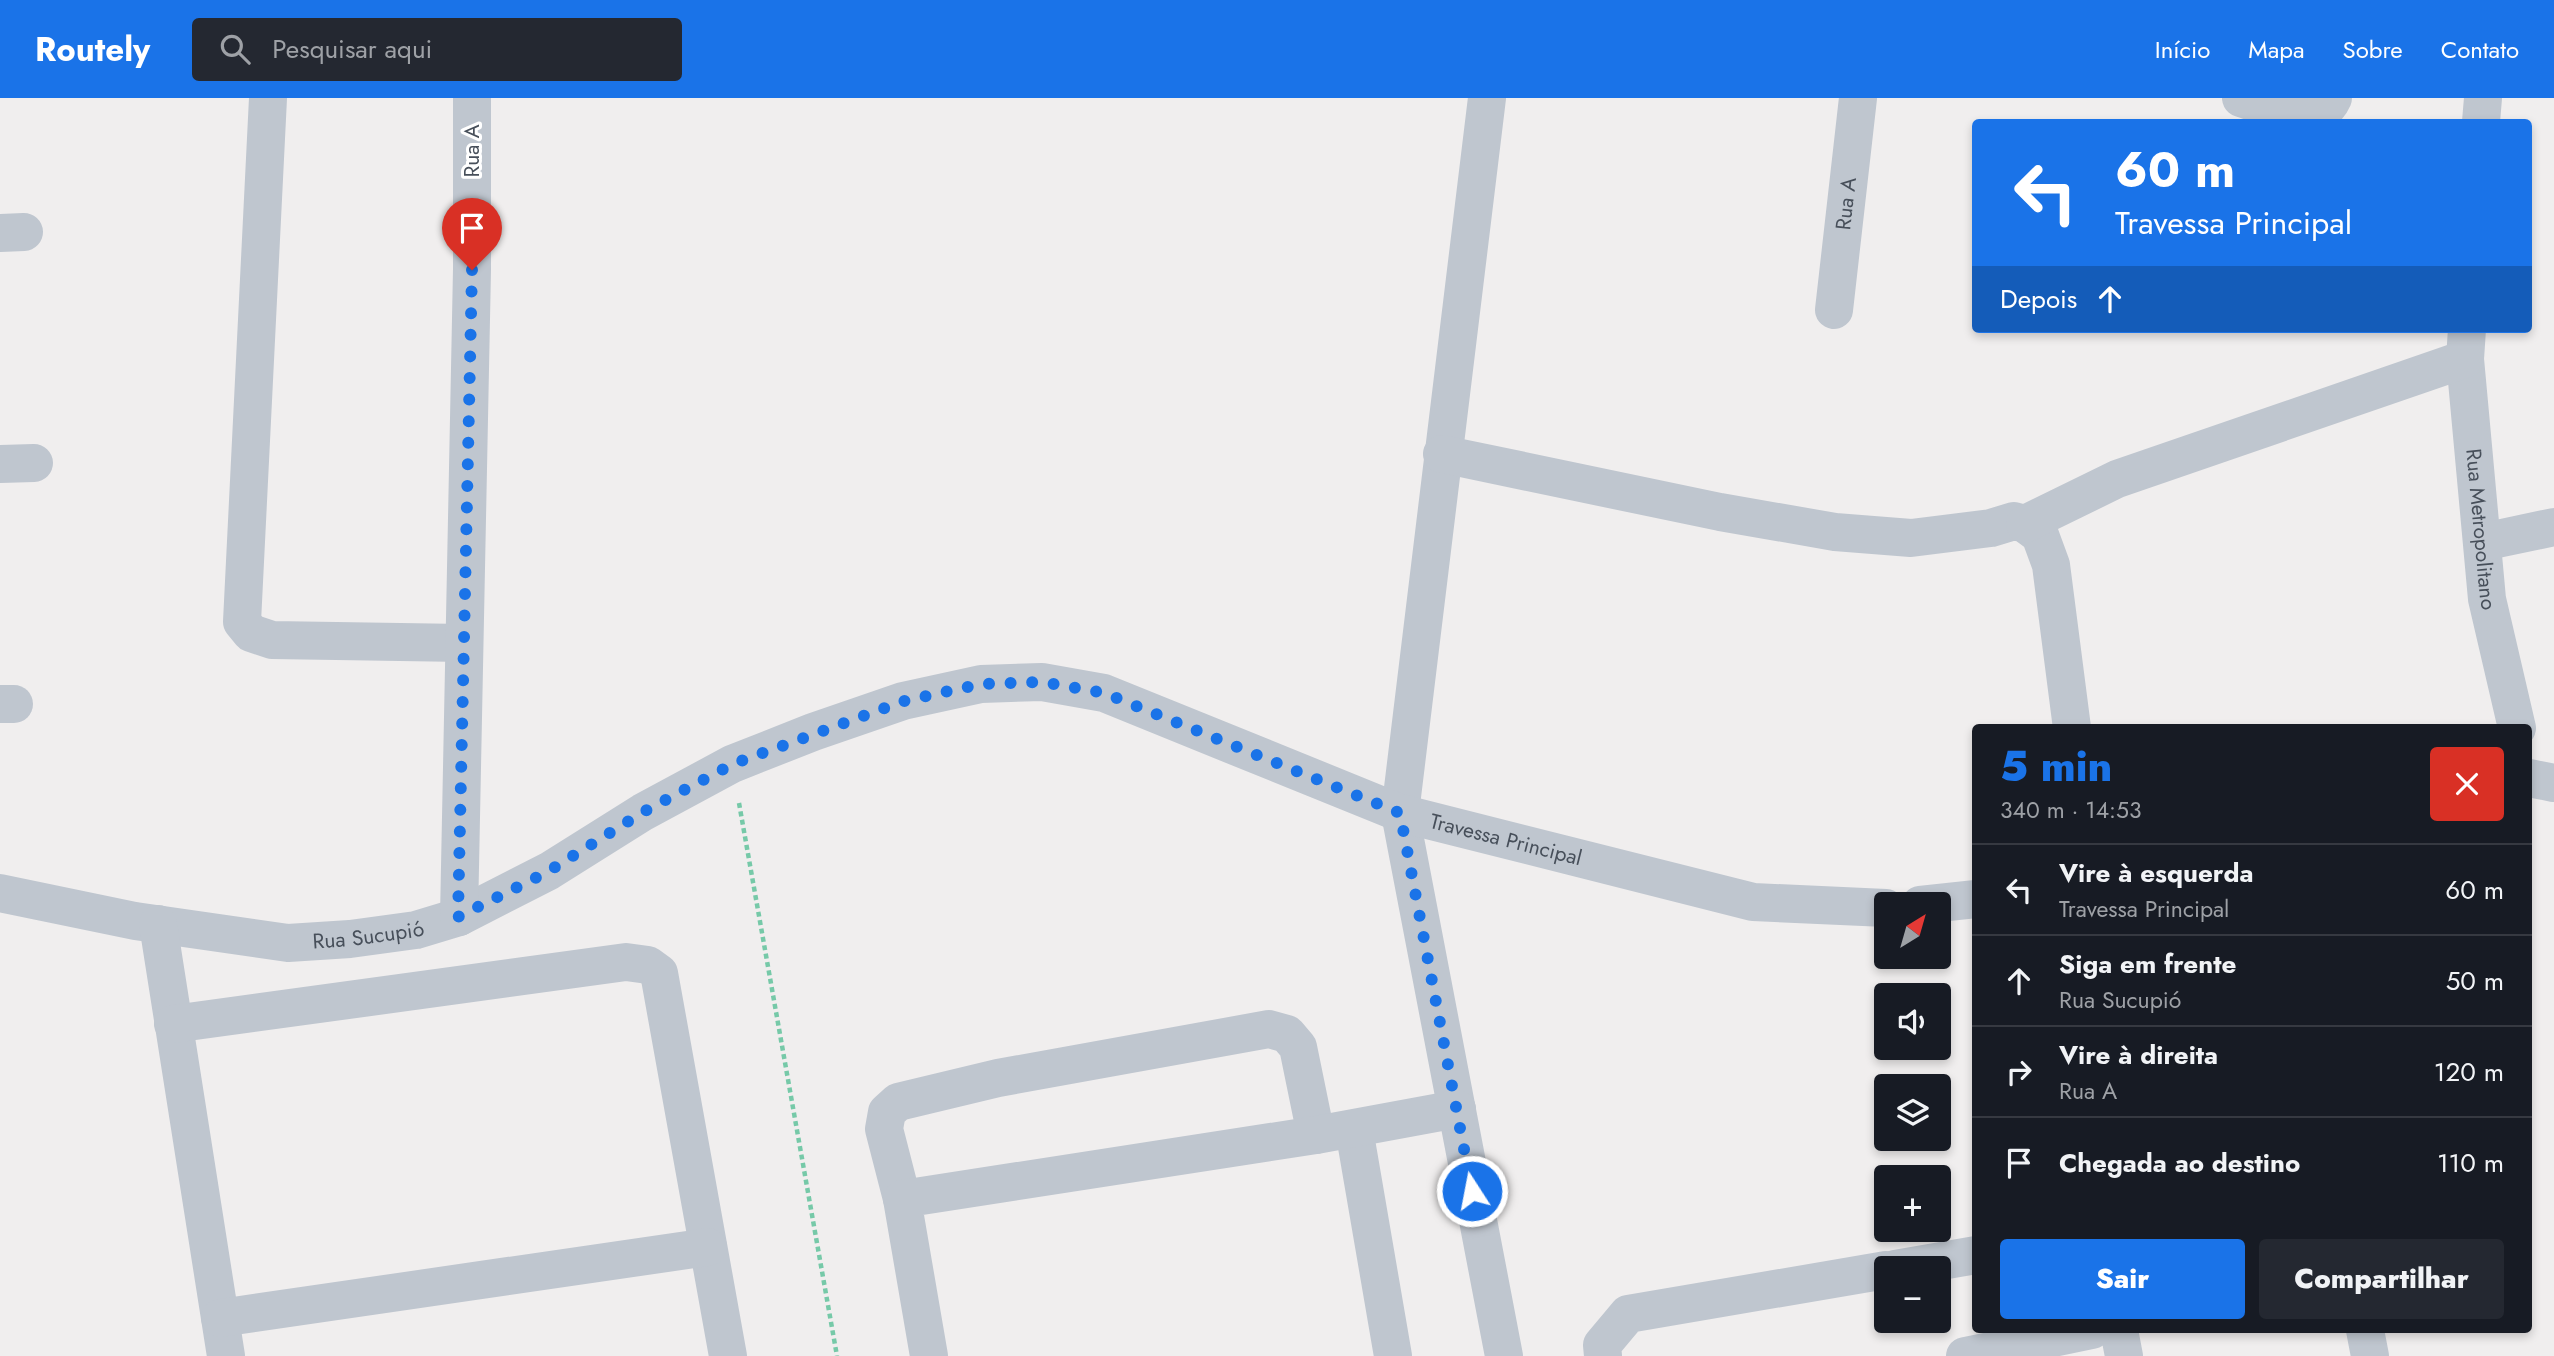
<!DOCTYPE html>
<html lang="pt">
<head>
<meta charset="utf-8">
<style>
  :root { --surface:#171b24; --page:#242831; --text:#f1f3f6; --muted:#9ea1a6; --line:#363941; --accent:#1a73e8 }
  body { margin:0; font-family:Jost,sans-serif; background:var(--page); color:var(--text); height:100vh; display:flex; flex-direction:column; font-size:26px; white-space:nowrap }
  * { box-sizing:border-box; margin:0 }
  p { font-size:23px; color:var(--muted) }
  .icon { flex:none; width:38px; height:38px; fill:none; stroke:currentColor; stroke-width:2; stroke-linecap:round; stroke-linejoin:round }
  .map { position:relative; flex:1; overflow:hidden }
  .details { position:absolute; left:1972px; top:626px; width:560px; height:609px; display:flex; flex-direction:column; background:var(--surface); border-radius:7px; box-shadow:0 4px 10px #0003 }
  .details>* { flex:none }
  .hud { position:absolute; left:1972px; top:21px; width:560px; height:214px; border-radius:7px; box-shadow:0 4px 10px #0003; background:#1a73e8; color:#fff; overflow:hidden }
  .needle { width:46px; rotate:37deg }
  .tools { position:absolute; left:1874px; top:794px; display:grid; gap:14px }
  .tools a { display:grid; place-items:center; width:77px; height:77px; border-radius:7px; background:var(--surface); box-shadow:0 4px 10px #0003; font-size:35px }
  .pin { position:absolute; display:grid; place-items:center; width:60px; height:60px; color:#fff; margin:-72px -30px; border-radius:50% 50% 50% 0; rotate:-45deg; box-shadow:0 0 7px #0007 }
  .pin .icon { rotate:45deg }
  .me { position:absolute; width:77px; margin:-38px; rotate:349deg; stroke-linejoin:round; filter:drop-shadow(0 0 5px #0008) }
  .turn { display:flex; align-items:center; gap:24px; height:147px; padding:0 28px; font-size:32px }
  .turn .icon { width:91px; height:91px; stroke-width:2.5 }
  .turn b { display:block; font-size:49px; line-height:60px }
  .then { display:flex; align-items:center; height:66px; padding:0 28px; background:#0003; gap:14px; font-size:26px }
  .round { display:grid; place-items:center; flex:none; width:74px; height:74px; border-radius:7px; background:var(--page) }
  .summary { display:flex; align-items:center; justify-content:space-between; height:119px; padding:0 28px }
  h1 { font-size:42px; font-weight:800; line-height:52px; color:var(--accent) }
  .primary-button { display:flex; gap:14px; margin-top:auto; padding:14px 28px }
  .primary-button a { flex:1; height:80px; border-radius:7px; background:var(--accent); color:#fff; font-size:28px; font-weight:800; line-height:80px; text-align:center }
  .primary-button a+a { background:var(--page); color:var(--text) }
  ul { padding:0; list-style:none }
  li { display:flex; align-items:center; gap:21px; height:91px; padding:0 28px; border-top:2px solid var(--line) }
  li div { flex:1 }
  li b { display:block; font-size:26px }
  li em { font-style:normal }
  header { display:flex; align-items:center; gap:42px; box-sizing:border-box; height:98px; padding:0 35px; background:var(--accent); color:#fff }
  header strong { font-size:33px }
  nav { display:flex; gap:38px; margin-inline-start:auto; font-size:24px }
  .search { width:490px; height:63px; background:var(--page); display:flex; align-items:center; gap:18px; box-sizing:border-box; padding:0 24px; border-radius:7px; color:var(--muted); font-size:26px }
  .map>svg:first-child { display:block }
</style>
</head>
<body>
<header>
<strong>Routely</strong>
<div class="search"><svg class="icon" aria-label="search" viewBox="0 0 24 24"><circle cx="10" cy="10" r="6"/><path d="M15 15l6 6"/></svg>Pesquisar aqui</div>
<nav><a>Início</a><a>Mapa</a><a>Sobre</a><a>Contato</a></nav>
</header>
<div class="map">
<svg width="2554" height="1258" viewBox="0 0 2554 1258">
  <rect width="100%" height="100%" fill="#f0eeee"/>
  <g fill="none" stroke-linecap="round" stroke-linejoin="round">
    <path stroke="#76c9a8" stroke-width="4.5" stroke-dasharray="5 3.5" stroke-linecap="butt" d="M739,705L837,1258"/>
    <g stroke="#bfc6cf" stroke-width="38">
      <path d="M268,0L242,524L251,535L272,542L464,545"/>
      <path d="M1487,0L1400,715L1504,1258"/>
      <path d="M2241,0C2267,8 2318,35 2333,0"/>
      <path d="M2481,24L2483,0"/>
      <path d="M0,135L24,134"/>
      <path id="s1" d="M1834,212L1858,0"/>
      <path id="s2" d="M2467,231L2465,261L2487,501L2517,630"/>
      <path d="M1442,356L1720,414L1835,434L1911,440L1991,430L2014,423L2025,426L2040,437L2051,467L2072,630"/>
      <path d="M0,366L34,365"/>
      <path d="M2025,426L2117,381L2465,261"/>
      <path d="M2483,444L2554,429"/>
      <path d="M0,606H14"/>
      <path d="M2529,680L2554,685"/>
      <path id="s3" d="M0,795L135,823L288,845L350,841L416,832L459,819L549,773L643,714L732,666L813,634L903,603L981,586L1042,584L1104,595L1400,715L1753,804L1886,810"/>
      <path d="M1920,807L1976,801"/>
      <path d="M459,819L472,171V0"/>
      <path d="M158,826L226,1258"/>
      <path d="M173,926L626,864L648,867L659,875L728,1258"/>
      <path d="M1354,1031L1393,1258"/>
      <path d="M902,1101L884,1031L887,1014L898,1004L998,980L1269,931L1287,936L1298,949L1316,1037"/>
      <path d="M1895,1171L1976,1157"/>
      <path d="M220,1220L708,1149"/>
      <path d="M2119,1232L2124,1258"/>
      <path d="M2365,1232L2370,1258"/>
      <path d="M929,1258L902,1101L1316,1037L1457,1011"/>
      <path d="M1603,1258L1602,1247L1628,1216L1886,1172"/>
      <path d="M1965,1258L2092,1232"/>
    </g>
  </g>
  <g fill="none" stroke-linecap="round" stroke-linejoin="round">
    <path stroke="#1a73e8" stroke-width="12" stroke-dasharray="0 21.6" d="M472,172L458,819L549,773L643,714L733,666L904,603L981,586L1042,584L1104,595L1400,715L1472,1093"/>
  </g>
  <g text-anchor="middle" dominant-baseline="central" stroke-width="6" stroke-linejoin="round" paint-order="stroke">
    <g font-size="21" fill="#474f5a" stroke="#fff">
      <text transform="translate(472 53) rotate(-90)">Rua A</text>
      <text stroke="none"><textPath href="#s1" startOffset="107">Rua A</textPath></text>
      <text stroke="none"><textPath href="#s2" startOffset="201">Rua Metropolitano</textPath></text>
      <text stroke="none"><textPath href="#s3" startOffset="1594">Travessa Principal</textPath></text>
      <text stroke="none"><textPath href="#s3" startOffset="373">Rua Sucupió</textPath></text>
    </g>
  </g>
</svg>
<div class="tools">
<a><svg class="needle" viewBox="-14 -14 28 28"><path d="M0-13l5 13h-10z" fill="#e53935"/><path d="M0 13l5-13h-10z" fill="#9ea1a6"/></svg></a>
<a><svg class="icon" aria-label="sound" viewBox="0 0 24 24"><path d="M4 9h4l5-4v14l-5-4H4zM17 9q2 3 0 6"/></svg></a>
<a><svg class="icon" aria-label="layers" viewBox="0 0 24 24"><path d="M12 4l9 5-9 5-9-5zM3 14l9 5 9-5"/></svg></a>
<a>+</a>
<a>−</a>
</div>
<div class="pin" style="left:472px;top:172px;background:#d93025"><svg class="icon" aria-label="arrive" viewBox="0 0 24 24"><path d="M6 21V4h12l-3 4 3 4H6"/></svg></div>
<svg class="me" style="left:1472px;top:1093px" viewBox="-20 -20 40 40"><circle r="17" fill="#1a73e8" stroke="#fff" stroke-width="3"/><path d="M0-11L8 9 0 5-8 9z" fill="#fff"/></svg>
<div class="hud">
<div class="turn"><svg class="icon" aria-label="left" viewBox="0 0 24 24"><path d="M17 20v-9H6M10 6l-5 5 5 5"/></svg><div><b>60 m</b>Travessa Principal</div></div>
<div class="then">Depois<svg class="icon" aria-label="ahead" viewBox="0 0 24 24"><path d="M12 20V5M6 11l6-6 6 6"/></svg></div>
</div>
<section class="details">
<div class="summary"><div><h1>5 min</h1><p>340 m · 14:53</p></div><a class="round" style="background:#d93025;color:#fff"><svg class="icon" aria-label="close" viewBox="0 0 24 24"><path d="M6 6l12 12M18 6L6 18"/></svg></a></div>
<ul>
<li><svg class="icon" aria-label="left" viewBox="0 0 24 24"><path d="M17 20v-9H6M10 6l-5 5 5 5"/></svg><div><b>Vire à esquerda</b><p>Travessa Principal</p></div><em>60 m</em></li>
<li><svg class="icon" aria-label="ahead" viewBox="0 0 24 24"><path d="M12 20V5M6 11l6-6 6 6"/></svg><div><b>Siga em frente</b><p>Rua Sucupió</p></div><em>50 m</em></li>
<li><svg class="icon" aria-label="right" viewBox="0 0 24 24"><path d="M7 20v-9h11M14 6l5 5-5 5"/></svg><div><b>Vire à direita</b><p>Rua A</p></div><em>120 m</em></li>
<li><svg class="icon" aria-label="arrive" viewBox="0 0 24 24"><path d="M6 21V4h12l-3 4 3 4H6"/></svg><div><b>Chegada ao destino</b></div><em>110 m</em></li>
</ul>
<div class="primary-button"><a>Sair</a><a>Compartilhar</a></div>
</section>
</div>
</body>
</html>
